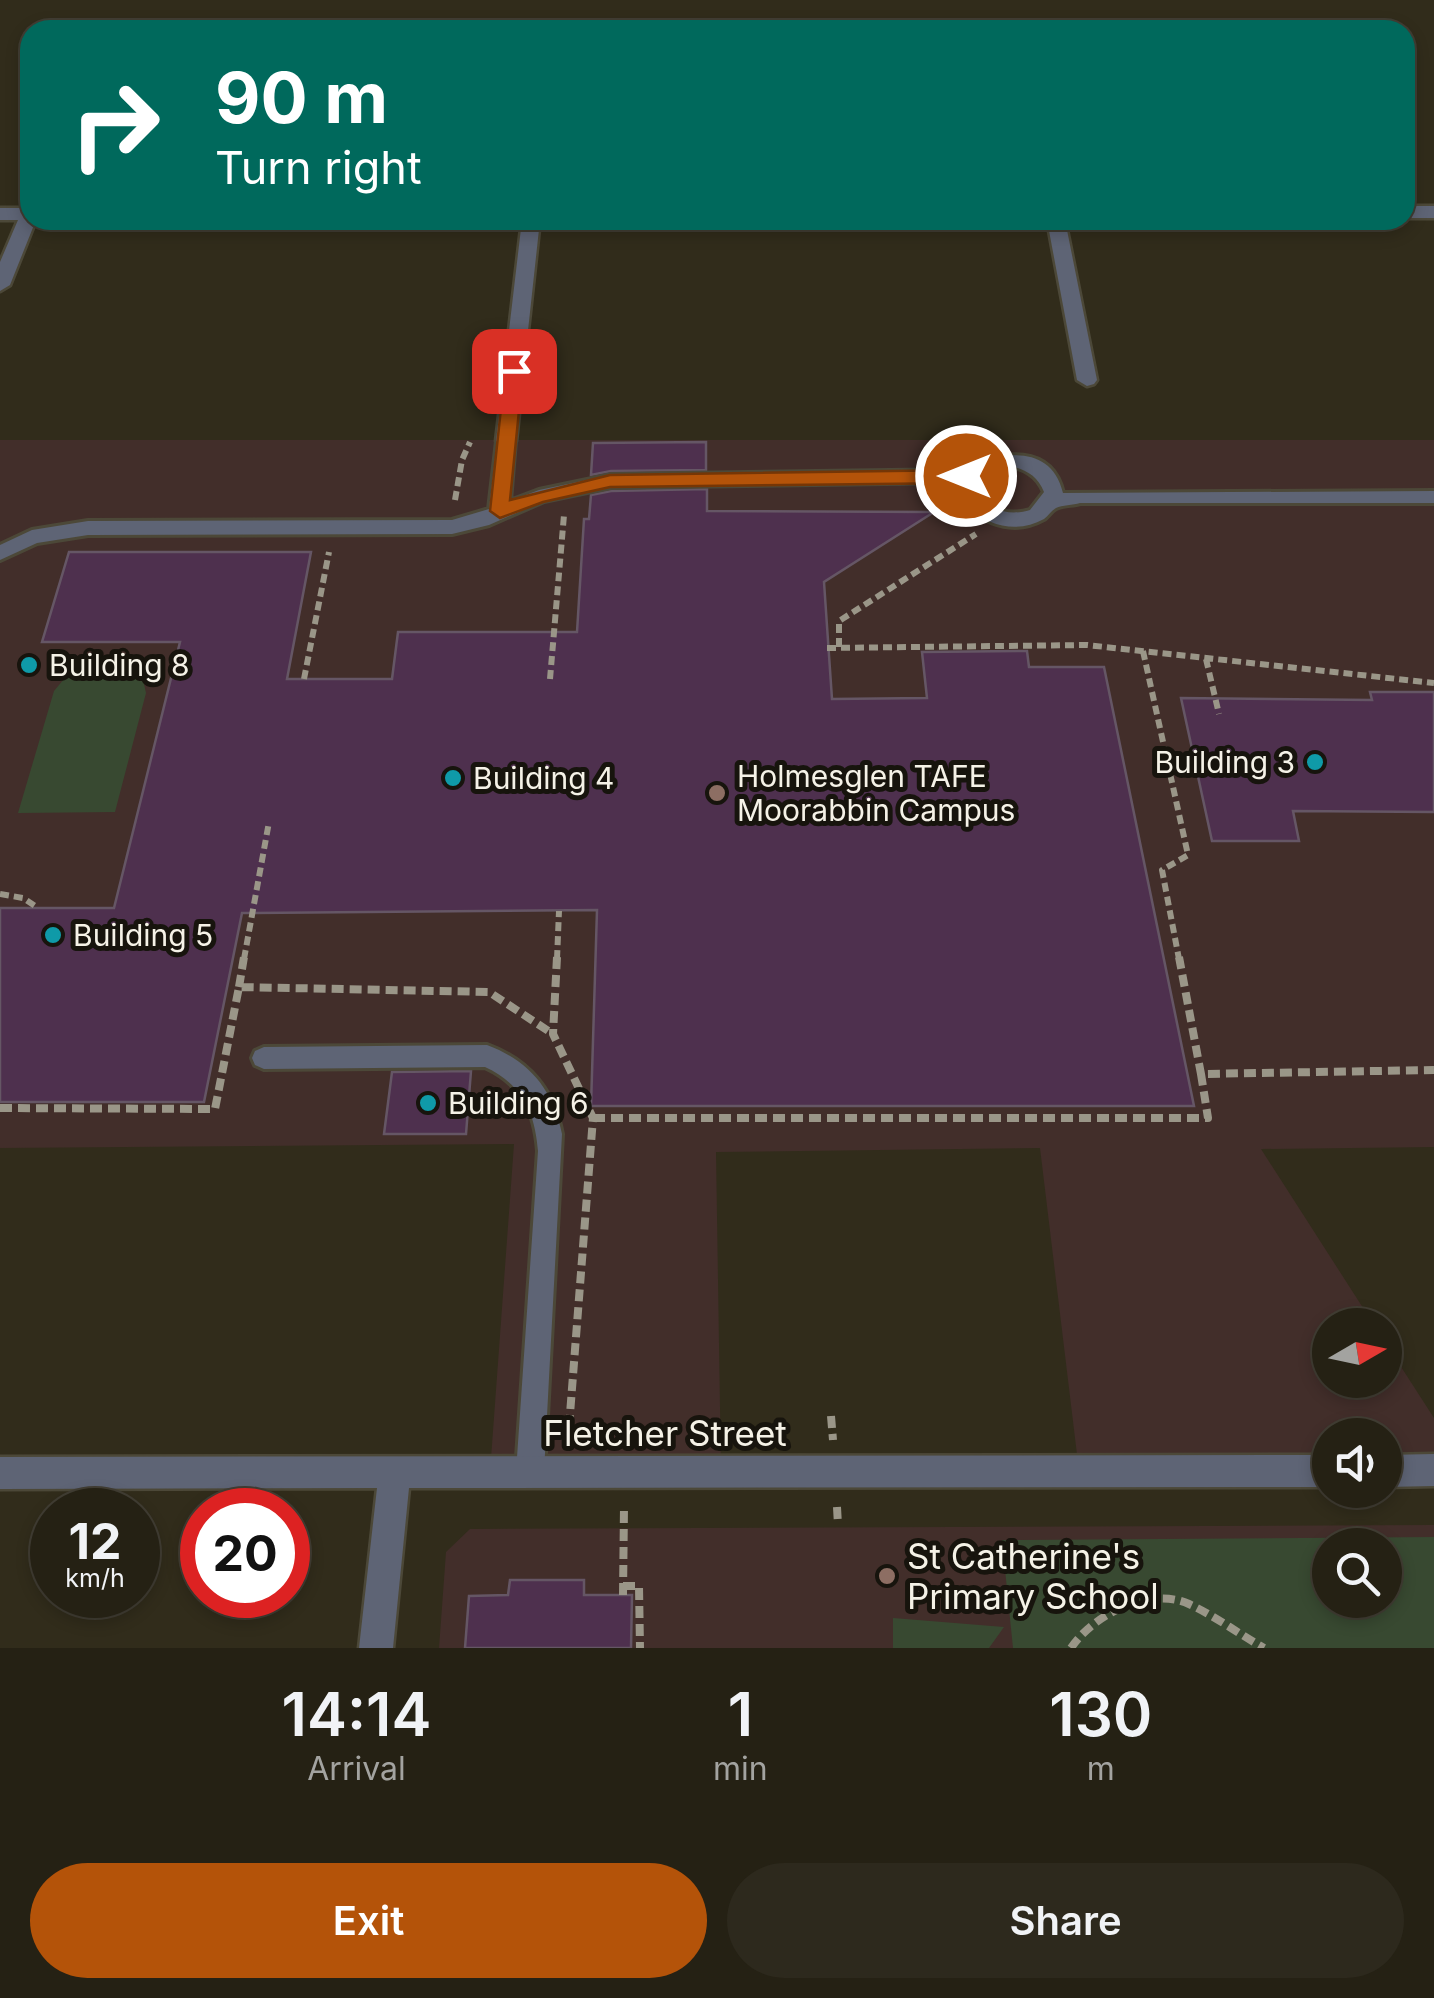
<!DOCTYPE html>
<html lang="en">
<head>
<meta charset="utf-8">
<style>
  :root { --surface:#252114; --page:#2d291d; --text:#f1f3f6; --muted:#a3a3a0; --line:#423e34; --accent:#b45309 }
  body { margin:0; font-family:Inter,sans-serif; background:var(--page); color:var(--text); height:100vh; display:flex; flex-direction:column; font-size:38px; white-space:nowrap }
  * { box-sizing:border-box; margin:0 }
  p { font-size:32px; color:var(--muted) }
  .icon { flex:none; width:55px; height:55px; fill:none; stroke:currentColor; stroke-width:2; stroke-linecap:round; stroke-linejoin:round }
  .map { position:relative; height:1648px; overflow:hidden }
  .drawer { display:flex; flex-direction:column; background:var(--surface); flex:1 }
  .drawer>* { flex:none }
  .top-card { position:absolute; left:20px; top:20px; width:1395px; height:210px; border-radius:30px; box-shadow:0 5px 15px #0003,0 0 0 2px var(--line); background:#00695c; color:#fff; overflow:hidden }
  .needle { width:65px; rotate:81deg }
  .controls { position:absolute; left:1312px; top:1308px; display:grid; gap:20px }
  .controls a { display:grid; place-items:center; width:90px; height:90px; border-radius:50%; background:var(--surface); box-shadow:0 5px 15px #0003,0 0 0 2px var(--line); font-size:50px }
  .speed { position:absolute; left:30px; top:1488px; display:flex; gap:20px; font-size:50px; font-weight:700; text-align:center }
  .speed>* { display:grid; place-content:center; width:130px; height:130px; border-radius:50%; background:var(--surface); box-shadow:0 5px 15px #0003,0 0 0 2px var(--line); line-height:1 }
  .speed small { font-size:25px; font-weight:400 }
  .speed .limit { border:15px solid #d22; background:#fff; color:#111 }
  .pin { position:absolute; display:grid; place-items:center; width:85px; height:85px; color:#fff; margin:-42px; border-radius:20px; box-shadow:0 5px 15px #0006 }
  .me { position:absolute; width:110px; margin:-55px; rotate:270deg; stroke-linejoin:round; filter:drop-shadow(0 0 8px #0008) }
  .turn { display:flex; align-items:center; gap:35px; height:210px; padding:0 30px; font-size:45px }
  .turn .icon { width:130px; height:130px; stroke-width:2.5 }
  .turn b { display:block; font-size:70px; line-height:85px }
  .eta { display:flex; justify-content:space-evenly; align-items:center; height:170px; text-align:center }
  .eta b { font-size:60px; font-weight:600; line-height:70px }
  .action { display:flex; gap:20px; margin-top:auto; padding:20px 30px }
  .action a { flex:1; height:115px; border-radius:60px; background:var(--accent); color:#fff; font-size:40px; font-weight:600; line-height:115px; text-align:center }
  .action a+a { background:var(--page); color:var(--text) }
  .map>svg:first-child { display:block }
</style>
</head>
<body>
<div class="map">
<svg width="1434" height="1648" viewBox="0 0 1434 1648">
  <rect width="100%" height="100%" fill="#312c1b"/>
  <path fill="#422e2a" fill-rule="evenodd" d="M0,440H1434V1147L1261,1149L1374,1325H1330V1380H1385V1342L1434,1418V1470L1385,1471V1435H1330V1471H1079L1040,1148L716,1152L721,1471L490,1472L514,1144L0,1148Z
    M1434,1525V1648H439L446,1552L470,1529ZM1330,1545H1385V1600H1330Z"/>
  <path fill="#384931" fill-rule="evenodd" d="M98,663H124L142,675L146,693L115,812L18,813L54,691L69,673Z
    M1434,1537V1648H1013L1002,1540ZM1330,1545H1385V1600H1330Z
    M893,1618L1004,1627L989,1648H893Z"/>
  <path fill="#4e304e" stroke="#655665" stroke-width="2.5" d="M706,442V470L611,471L591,475L593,443Z
    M707,489V511L934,512L824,582L832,699L927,698L922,652L1027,651L1029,667H1104L1194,1106H591L597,910L242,913L204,1102H0V908H114L180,642H42L69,552H311L287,679H392L398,632H577L584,519H589L591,495L611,491Z
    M1370,692H1434V812L1293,811L1299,841H1212L1181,698L1372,700Z
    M471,1071L466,1134H384L392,1072Z
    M510,1580H584V1595H632L631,1648H465L469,1596L508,1595Z"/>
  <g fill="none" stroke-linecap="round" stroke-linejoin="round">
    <defs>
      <path id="service" d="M506,435L515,441L510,501L539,490L611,475L962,470L965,465C1002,453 1051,443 1063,493L1434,491V503H1080C1073,505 1062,505 1056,508C1051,511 1048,516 1044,519C1010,538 970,520 954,487L956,482L611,487L544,501L489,525L452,534L88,535L37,543L0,560V545L32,530L88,521L452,520L489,509L497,441ZM1005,465C1023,468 1037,474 1044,492L1030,510C1007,517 984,509 974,487L980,473Z
        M487,1045C530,1061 553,1090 562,1134L544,1472L540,1482L530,1486L520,1482L516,1472L538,1151C535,1112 522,1084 485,1067L264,1069L255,1065L252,1058L255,1051L264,1047Z"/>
      <path id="minor" d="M1405,206H1434V218H1405Z
        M0,208H30V220H36L10,285L0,291V262L18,220H0Z
        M522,220H540L516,441L506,448L496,441Z
        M1047,220H1065L1097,380L1094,384L1087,386L1077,380Z
        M1434,1454V1486L1385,1487V1455Z
        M1330,1455V1487L409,1488L393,1648H359L377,1488L0,1489V1457Z"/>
    </defs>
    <use href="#service" stroke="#4c4838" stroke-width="6"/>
    <use href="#minor" stroke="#4c4838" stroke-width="5"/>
    <path stroke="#9a9688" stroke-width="6" stroke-dasharray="9 5" stroke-linecap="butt" d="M455,500L462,460L470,442
      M839,647V621L976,534
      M827,648L1087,645L1434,683
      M1143,651L1188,855L1162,870L1179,959
      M1206,659L1219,714
      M304,679L329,552
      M550,679L564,515
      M0,894L23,898L38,908
      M244,959L269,822
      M557,959L559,911"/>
    <path stroke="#9a9688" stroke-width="8" stroke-dasharray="12 6" stroke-linecap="butt" d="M557,957L553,1034L593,1118L569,1427
      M1179,957L1201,1074L1434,1070
      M239,987L244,957
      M0,1108L215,1109L239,987L489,992L553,1034
      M593,1118H1208L1201,1074
      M831,1416L833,1440
      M837,1507L838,1525
      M623,1586H639L640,1648
      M623,1595L624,1507
      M1071,1648C1093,1615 1149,1586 1189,1604C1215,1616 1239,1634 1264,1648"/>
    <use href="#service" fill="#5e6475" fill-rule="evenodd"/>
    <use href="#minor" fill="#5e6475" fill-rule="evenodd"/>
  </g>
  <path fill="#b45309" stroke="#753606" stroke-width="2.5" d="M514,366L523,371L510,500L610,475L966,470L976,476L966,483L610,487L543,502L500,518L490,511L505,371Z"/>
  <g fill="#0f9aa8" stroke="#17140d" stroke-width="4">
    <circle cx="29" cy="665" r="10"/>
    <circle cx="1315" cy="762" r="10"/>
    <circle cx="453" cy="778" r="10"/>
    <circle cx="53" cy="935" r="10"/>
    <circle cx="428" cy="1103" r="10"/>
  </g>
  <g fill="#8d6e63" stroke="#17140d" stroke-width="4">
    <circle cx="717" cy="793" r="10"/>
    <circle cx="887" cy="1576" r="10"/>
  </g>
  <g text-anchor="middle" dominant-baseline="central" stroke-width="10" stroke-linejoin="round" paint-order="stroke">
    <g font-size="30" fill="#f5f2e7" stroke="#17140d" text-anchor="start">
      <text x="49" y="665">Building 8</text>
      <text x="1295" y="762" text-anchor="end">Building 3</text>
      <text x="737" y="776">Holmesglen TAFE<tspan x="737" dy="34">Moorabbin Campus</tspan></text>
      <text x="473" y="778">Building 4</text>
      <text x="73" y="935">Building 5</text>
      <text x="448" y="1103">Building 6</text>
    </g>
    <g font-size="35" fill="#f5f2e7" stroke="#17140d">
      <text x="665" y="1433">Fletcher Street</text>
    </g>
    <g font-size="35" fill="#f5f2e7" stroke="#17140d" text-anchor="start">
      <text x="907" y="1556">St Catherine's<tspan x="907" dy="40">Primary School</tspan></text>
    </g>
  </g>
</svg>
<div class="controls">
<a><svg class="needle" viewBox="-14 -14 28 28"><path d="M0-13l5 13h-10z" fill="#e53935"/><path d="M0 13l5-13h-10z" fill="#a3a3a0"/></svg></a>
<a><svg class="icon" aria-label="sound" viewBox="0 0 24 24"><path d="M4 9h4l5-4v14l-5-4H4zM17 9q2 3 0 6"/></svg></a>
<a><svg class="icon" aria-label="search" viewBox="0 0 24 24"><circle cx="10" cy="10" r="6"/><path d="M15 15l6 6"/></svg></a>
</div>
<div class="speed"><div>12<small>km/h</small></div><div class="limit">20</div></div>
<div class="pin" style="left:514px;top:371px;background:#d93025"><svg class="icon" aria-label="arrive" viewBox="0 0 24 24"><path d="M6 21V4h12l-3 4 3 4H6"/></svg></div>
<svg class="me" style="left:966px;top:476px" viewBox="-20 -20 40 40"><circle r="17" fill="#b45309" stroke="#fff" stroke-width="3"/><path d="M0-11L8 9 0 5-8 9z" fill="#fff"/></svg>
<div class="top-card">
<div class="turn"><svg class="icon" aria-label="right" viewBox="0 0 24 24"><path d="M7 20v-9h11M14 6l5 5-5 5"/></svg><div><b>90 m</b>Turn right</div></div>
</div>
</div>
<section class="drawer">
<div class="eta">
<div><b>14:14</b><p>Arrival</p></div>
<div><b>1</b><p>min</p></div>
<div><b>130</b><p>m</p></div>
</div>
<div class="action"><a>Exit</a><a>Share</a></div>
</section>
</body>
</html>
